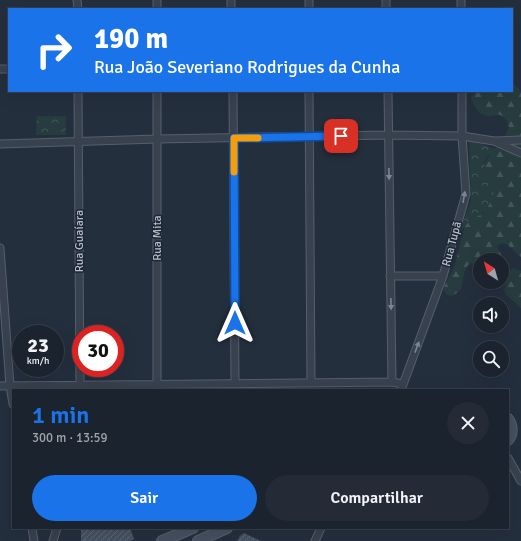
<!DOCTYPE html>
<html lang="pt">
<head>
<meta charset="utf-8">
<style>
  :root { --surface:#1b232e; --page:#242b36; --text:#f1f3f6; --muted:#a0a4aa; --line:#39404a; --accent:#1a73e8 }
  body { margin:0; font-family:Signika,sans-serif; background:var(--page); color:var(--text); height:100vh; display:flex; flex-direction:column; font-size:15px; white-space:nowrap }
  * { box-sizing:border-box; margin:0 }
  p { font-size:13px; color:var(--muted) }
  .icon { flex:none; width:22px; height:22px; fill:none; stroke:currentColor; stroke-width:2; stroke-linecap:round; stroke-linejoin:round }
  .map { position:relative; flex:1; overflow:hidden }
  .drawer { position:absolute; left:12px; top:389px; width:497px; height:140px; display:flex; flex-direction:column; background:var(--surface); border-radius:0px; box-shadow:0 4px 16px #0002,0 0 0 1px var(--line) }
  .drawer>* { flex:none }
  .guide { position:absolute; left:8px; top:8px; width:505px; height:84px; border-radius:0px; box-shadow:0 4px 16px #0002,0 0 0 1px var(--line); background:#1a73e8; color:#fff; overflow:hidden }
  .needle { width:26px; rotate:323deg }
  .fabs { position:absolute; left:473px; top:253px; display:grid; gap:8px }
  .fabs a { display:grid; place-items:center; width:36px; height:36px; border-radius:50%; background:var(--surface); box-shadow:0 4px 16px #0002,0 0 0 1px var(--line); font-size:20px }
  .speed { position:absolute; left:12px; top:325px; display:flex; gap:8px; font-size:20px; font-weight:700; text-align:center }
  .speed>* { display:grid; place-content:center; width:52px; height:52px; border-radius:50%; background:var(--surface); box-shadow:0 4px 16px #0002,0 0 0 1px var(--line); line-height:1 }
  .speed small { font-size:10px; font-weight:400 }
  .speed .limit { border:6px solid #d22; background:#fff; color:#111 }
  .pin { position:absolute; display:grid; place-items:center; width:34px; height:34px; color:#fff; margin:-17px; border-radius:8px; box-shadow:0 2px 6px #0006 }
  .me { position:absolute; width:44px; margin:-22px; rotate:0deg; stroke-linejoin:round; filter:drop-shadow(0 0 3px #0008) }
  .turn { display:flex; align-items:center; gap:14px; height:84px; padding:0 20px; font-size:18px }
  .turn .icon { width:52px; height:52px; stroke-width:2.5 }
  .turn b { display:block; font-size:28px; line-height:34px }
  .round { display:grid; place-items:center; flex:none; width:42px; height:42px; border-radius:21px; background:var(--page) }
  .head { display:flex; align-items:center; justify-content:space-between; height:68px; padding:0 20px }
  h1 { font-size:24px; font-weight:600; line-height:30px; color:var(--accent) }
  .cta { display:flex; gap:8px; margin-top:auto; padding:8px 20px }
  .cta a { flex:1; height:46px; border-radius:24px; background:var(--accent); color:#fff; font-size:16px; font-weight:600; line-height:46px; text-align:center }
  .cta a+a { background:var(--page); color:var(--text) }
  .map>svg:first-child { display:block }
</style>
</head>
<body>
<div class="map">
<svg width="521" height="541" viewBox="0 0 521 541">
  <defs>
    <pattern id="forest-firs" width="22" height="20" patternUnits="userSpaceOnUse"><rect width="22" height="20" fill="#263c3f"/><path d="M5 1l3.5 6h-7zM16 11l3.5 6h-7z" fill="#435659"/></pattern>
    <pattern id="park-crowns" width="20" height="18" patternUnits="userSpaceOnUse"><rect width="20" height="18" fill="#263c3f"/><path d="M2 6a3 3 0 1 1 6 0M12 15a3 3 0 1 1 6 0" fill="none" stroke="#435659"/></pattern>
    <pattern id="building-hatch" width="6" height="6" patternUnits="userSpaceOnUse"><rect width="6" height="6" fill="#455162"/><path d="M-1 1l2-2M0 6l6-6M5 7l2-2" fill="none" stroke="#5d6877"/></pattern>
  </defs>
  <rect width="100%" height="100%" fill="#242f3e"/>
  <path fill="url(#forest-firs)" d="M512,81L521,92V257L508,245L502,243L497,246C500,254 505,259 506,267L502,269V260H480V265L474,263L469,264C458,278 469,290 451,296L446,294L444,290L445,285L455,265L464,228L469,220L483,213L494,189L485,170L484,165L492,151L501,144L509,128C508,123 506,117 500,115C497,114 493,116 490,116C480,117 473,106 471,97L478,91H512Z
    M513,268L521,271V308L507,296L504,291L509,271Z"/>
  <path fill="url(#park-crowns)" d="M37,116H66V135H36Z
    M472,141L495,149C471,168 496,175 494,189C493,199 488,210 480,215C473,220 467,221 464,228H461L471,200L469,143Z"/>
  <path fill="url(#building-hatch)" d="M81,528H130L134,539L130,541H81Z
    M244,533L261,541H237L240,536Z"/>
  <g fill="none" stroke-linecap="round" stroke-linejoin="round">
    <defs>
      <path id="street" d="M77,0L78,9
        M231,0V9
        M309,0V9
        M386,0V9
        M461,0V9
        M157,9V0
        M0,69H9
        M78,91L80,390
        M157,91V385
        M233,91L235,384
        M309,91L311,383
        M388,91L392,382
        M496,142L521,153
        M0,144L157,139L389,135L462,136L494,141L521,140
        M0,248L10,386L13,404
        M390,276H443
        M0,386L392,382L403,384
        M401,390L443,276L466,194L462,136V91
        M508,458L521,481
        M32,528L34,541
        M53,541L57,528
        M315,541L321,528"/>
      <path id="secondary" d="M508,419C513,426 513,434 508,440
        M162,541L193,528
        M198,541L227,528"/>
    </defs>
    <use href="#street" stroke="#565f6c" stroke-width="9"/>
    <use href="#secondary" stroke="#565f6c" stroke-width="12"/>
    <use href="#street" stroke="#38414e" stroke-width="7"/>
    <use href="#secondary" stroke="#465061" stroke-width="10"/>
  </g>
  <defs><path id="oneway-solid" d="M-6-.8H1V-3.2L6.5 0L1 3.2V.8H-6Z"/></defs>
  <g fill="#7c8592">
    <use href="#oneway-solid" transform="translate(389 174) rotate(89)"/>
    <use href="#oneway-solid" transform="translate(464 197) rotate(-80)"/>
    <use href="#oneway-solid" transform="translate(391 304) rotate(89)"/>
    <use href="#oneway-solid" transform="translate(417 347) rotate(-70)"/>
  </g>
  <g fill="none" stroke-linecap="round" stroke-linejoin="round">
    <defs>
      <path id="route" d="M235,323L234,138L341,136"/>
    </defs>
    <use href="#route" stroke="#114b97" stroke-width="10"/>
    <use href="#route" stroke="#1a73e8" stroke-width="7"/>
    <path stroke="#f59e0b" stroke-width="7" d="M234,172V138H258"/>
  </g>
  <g text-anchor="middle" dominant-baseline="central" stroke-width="3" stroke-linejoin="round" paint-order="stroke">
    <g font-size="12" fill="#b4bcc9" stroke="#1d2633">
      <text transform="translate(157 238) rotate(-90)">Rua Mita</text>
      <text transform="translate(79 241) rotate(-90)">Rua Guaíara</text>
      <text transform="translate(452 244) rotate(-75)">Rua Tupã</text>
    </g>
  </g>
</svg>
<div class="fabs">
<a><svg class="needle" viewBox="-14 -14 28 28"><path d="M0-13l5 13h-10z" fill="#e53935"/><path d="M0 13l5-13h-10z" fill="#a0a4aa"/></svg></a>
<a><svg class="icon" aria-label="sound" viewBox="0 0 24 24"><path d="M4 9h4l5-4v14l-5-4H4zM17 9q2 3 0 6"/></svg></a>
<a><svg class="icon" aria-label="search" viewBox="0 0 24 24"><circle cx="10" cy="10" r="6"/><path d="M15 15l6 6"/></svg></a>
</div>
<div class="speed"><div>23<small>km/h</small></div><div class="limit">30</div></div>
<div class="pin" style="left:341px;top:136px;background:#d93025"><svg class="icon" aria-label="arrive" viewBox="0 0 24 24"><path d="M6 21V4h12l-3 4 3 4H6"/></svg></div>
<svg class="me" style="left:235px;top:323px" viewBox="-20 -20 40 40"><path d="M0-17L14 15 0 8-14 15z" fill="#1a73e8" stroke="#fff" stroke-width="4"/></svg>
<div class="guide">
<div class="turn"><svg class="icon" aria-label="right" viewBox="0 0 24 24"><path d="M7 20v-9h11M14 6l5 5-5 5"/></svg><div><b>190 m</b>Rua João Severiano Rodrigues da Cunha</div></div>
</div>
<section class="drawer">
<div class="head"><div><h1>1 min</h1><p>300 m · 13:59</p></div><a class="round"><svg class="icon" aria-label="close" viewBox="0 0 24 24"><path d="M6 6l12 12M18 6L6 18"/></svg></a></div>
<div class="cta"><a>Sair</a><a>Compartilhar</a></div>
</section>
</div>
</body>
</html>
